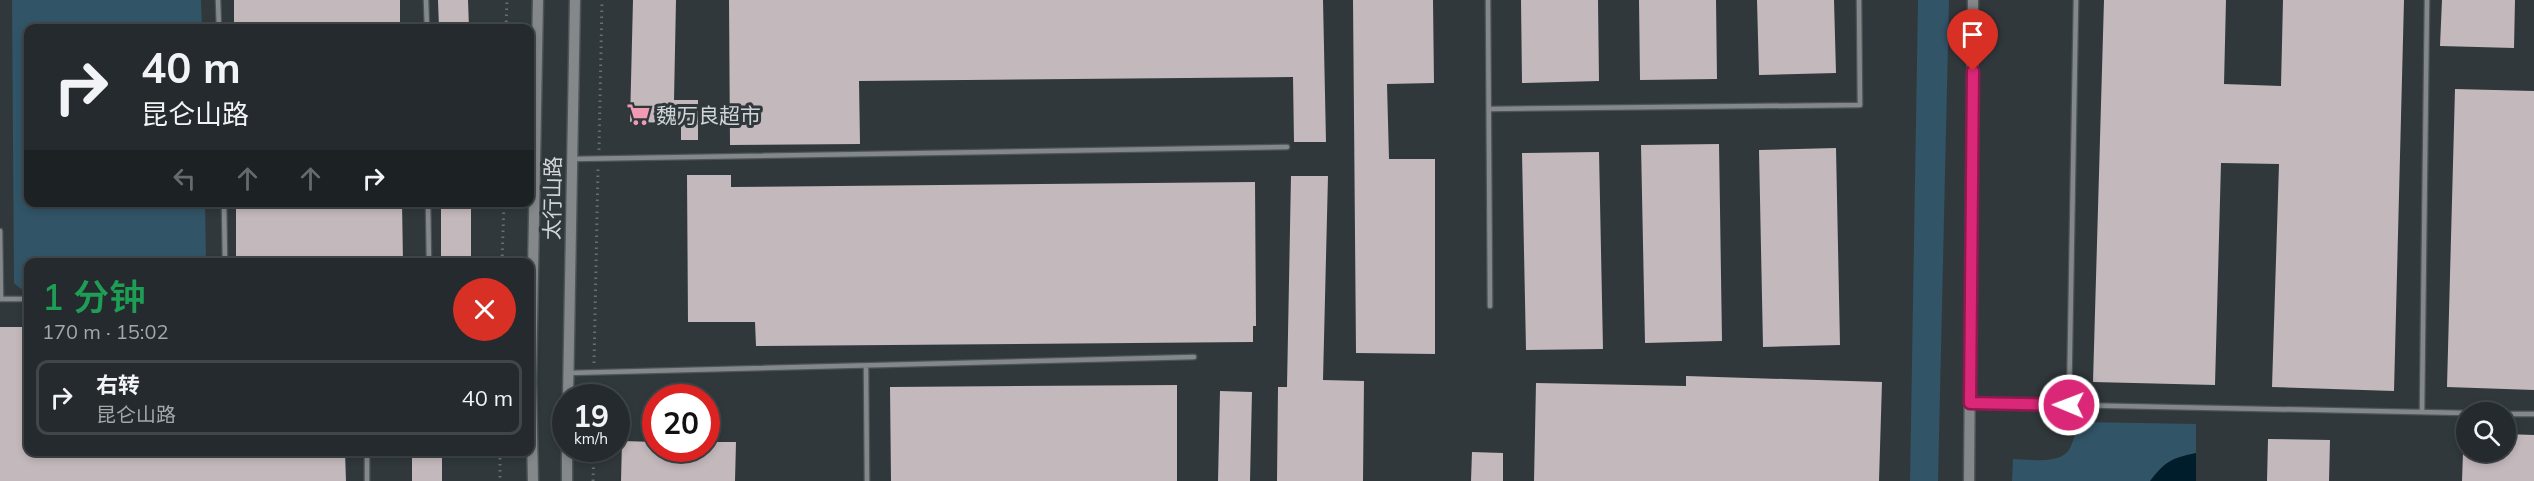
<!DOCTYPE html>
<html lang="zh">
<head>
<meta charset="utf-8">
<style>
  :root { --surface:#242a2d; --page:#2c3235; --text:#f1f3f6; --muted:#a3a7aa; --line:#414649 }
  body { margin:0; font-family:Mulish,"Noto Sans SC",sans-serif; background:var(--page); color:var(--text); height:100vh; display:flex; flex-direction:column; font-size:22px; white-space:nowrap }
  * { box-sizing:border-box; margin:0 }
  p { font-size:20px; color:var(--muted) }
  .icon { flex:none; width:33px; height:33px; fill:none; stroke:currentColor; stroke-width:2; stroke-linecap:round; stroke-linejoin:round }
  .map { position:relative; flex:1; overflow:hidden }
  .sheet { position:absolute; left:24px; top:258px; width:510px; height:198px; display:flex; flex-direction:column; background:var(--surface); border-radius:12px; box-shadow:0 3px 9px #0003,0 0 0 2px var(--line) }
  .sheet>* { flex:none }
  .hud { position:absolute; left:24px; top:24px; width:510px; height:183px; border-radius:12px; box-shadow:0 3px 9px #0003,0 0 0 2px var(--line); background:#242a2d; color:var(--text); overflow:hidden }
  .fabs { position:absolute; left:2456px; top:402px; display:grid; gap:12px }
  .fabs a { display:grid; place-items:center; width:60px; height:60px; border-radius:50%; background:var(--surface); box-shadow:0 3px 9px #0003,0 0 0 2px var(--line); font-size:30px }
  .speed { position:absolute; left:552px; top:384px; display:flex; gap:12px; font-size:30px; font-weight:700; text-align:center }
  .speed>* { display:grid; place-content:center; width:78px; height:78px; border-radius:50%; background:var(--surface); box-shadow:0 3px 9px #0003,0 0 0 2px var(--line); line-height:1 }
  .speed small { font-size:15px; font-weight:400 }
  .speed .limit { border:9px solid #d22; background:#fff; color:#111 }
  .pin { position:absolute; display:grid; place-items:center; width:51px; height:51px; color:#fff; margin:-62px -26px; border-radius:50% 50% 50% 0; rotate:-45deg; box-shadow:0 0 6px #0007 }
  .pin .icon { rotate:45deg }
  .me { position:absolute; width:66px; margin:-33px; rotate:271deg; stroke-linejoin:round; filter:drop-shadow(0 0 4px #0008) }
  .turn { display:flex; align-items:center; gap:21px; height:126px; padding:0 18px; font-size:27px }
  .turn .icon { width:78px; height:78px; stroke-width:2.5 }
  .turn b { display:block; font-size:42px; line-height:51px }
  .lanes { display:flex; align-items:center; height:57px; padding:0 18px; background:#0003; justify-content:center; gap:30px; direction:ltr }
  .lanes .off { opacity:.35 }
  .round { display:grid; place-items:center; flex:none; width:63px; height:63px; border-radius:32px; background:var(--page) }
  .head { display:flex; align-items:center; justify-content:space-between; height:102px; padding:0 18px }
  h1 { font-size:36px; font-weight:600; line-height:45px; color:#1e9e55 }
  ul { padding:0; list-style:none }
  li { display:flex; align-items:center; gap:18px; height:75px; margin:0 12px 9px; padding:0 6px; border:3px solid var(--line); border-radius:12px }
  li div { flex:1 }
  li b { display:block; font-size:22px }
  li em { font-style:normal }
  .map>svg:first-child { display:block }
</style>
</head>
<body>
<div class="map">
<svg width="2534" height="481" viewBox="0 0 2534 481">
  <rect width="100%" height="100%" fill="#30383c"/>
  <path fill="#315467" d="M12,0H201L202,28H28V202L205,203L206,262H28V288L21,289L14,283Z
    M1918,0H1949L1938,481H1910Z
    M2085,422L2196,424V481H2012L2013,459C2030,459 2063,466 2071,446C2076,435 2074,429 2085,422Z"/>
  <path fill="#001d2c" d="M2196,453V481H2150C2165,461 2172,458 2196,453Z"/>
  <path fill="#c3b8bb" d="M234,0H400V28H234Z
    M438,0H468L469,28H439Z
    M633,0H676L674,100H698V140H681V123L630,122Z
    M729,0H1323L1326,142H1294L1293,77L859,81L860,144L730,145Z
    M1353,0H1433L1434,83L1387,84L1389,159H1435V354L1356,353Z
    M1521,0H1598L1599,81L1522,83Z
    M1639,0H1716L1717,79L1640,80Z
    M1757,0H1834L1836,73L1759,75Z
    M2104,0H2226L2224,84L2281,86L2283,0H2404L2394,391L2272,387L2279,164L2221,163L2215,385L2093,382Z
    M2442,0H2515L2514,48L2440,46Z
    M2455,89L2534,91V390L2447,387Z
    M1719,144L1722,341L1645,343L1641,145Z
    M1836,148L1840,345L1763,347L1759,150Z
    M1599,152L1603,349L1526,350L1522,153Z
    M687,175H731V187L1255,182L1256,326H1253V342L756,346L755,322H688Z
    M1291,176H1328L1323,380L1364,381L1363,481H1277L1278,387H1287Z
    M236,202H402L403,262H236Z
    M441,202H471V262H441Z
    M0,327H28V452H345L346,481H0Z
    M1686,376L1882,382L1879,481H1534L1536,383L1686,386Z
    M1177,385V481H891L890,387Z
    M1220,391L1252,392L1250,481H1218Z
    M2505,434L2534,435V481H2462L2463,452H2505Z
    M2268,439L2330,440L2329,481H2267Z
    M622,441L656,442V448H706V442H736L735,481H621Z
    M412,452H442V481H412Z
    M1472,452L1503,453V481H1471Z"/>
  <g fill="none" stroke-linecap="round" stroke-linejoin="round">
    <defs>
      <path id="service" d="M218,0L219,28
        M426,0L427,28
        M1488,0L1490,306
        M1489,109L1860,105L1859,0
        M572,159L1287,147
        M224,202L225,262
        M428,202L429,262
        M0,231L1,299
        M0,299H28
        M866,366L867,481
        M568,373L1194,357
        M1970,403L2466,413
        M2069,405L2076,0
        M2422,412L2427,0
        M2505,414H2534
        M367,452V481"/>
      <path id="tertiary" d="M568,398L575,0
        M533,481L531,382L538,0
        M567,481V448
        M1969,481L1973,0"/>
    </defs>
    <use href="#service" stroke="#4d5458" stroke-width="7"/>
    <use href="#tertiary" stroke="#4d5458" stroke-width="13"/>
    <path stroke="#686e72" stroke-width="3" stroke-dasharray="1.5 4.5" stroke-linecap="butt" d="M506,28L507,0
      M599,150L602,0
      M502,262L504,202
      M594,363L598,168
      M594,398V381
      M500,452V481
      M593,481L594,448"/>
    <use href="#service" stroke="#84888a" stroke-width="4.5"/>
    <use href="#tertiary" stroke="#84888a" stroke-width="10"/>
  </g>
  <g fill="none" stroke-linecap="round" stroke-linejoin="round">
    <defs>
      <path id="route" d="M1973,71L1970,403L2069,405"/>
    </defs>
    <use href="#route" stroke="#8e194d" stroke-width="15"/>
    <use href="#route" stroke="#db2777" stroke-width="10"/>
  </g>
  <defs>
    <symbol id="supermarket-bare" viewBox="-9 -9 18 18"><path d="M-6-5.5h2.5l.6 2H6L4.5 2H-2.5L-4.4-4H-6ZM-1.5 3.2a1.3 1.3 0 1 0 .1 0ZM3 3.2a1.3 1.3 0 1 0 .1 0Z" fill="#f19ab4" stroke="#30383c" stroke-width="2.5" paint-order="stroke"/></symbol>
  </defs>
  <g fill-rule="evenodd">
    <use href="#supermarket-bare" x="622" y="98" width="33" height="33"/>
  </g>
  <g text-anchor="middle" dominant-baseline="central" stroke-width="6" stroke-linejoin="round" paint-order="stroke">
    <g font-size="21" fill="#d1d5d8" stroke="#30383c" text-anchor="start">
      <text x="656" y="115">魏万良超市</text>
    </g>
    <g font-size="21" fill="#d1d5d8" stroke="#30383c">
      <text transform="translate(552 198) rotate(-89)">太行山路</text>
    </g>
  </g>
</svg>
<div class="fabs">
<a><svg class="icon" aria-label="search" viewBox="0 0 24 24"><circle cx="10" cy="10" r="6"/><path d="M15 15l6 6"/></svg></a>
</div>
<div class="speed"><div>19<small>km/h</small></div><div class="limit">20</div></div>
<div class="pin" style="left:1973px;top:71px;background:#d93025"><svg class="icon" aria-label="arrive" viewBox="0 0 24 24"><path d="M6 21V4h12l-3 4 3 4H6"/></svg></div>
<svg class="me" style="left:2069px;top:405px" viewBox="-20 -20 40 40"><circle r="17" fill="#db2777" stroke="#fff" stroke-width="3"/><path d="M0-11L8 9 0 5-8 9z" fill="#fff"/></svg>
<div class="hud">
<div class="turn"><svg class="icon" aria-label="right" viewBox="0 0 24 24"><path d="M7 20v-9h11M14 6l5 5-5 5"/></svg><div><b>40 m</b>昆仑山路</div></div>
<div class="lanes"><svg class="icon off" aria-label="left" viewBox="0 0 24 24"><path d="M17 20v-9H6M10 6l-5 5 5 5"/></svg><svg class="icon off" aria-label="ahead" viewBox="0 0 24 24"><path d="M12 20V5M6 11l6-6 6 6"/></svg><svg class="icon off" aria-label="ahead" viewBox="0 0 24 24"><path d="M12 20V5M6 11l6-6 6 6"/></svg><svg class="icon" aria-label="right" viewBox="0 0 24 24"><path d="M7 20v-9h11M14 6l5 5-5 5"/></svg></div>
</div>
<section class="sheet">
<div class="head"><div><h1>1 分钟</h1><p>170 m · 15:02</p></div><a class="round" style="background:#d93025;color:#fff"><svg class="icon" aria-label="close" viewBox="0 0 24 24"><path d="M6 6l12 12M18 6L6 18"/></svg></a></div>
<ul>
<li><svg class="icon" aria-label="right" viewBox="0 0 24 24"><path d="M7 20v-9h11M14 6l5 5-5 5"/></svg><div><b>右转</b><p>昆仑山路</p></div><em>40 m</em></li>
</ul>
</section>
</div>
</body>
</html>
